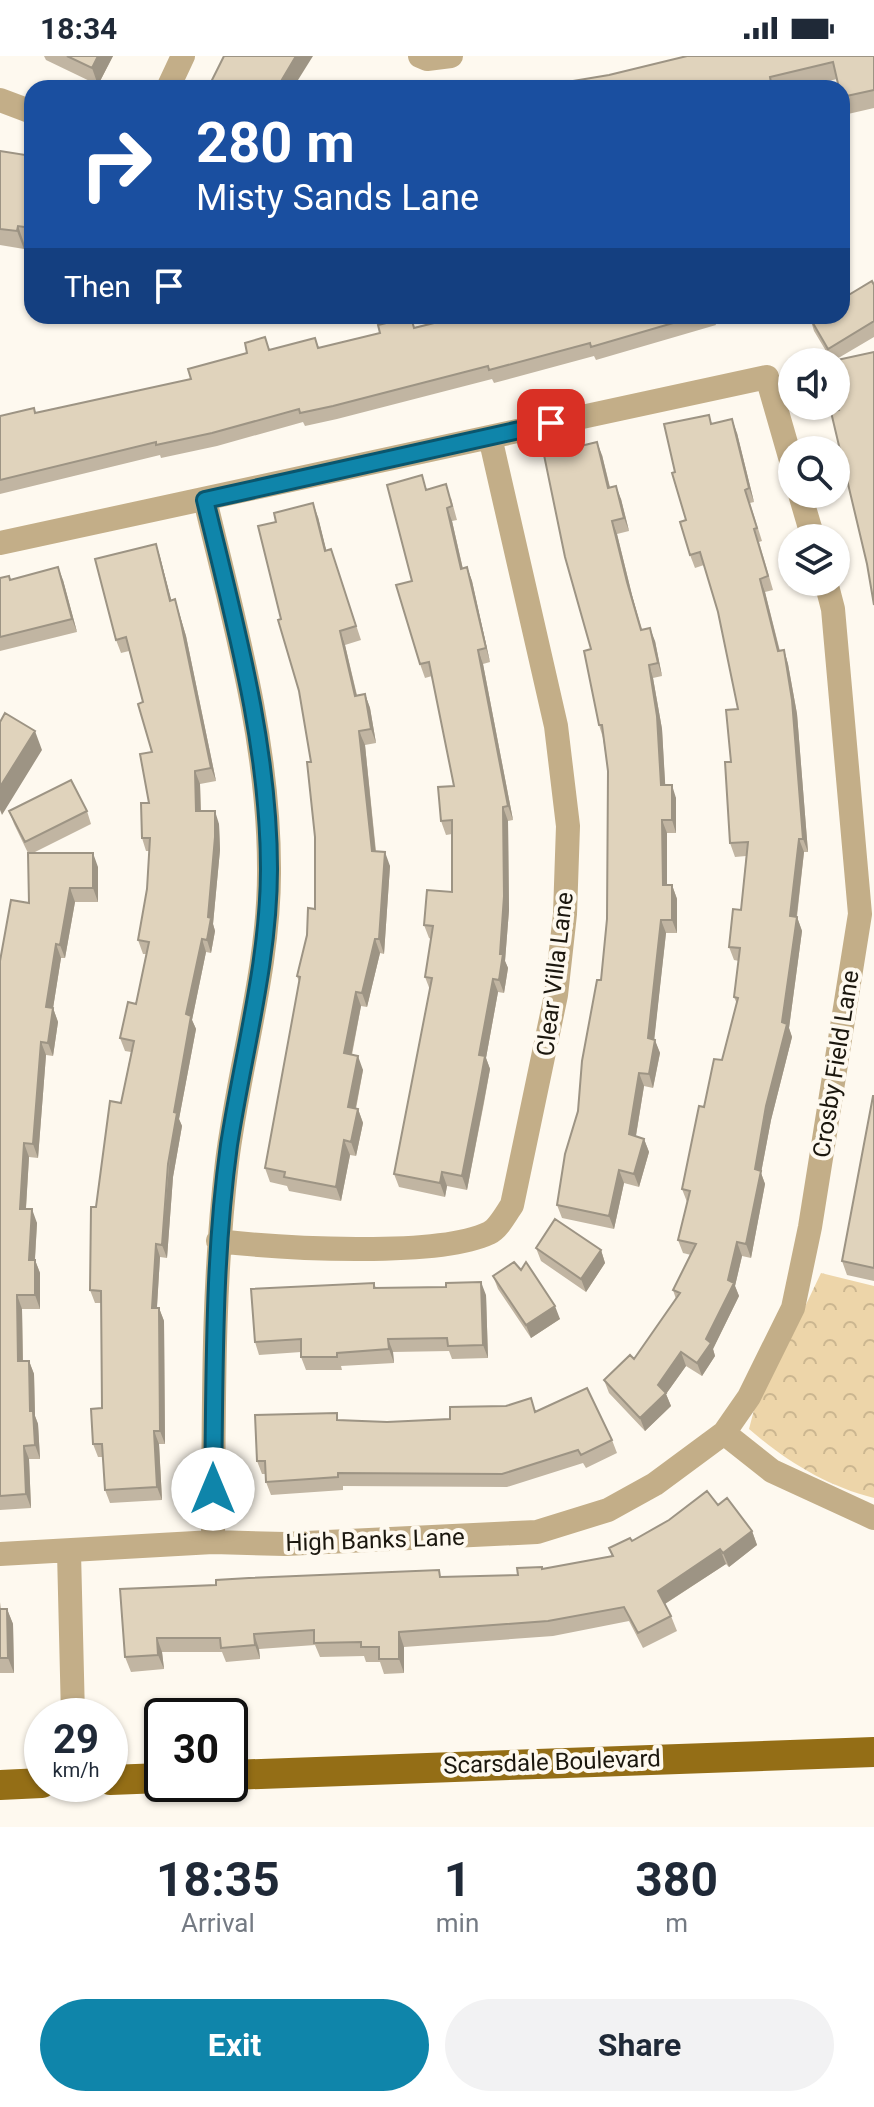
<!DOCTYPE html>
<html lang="en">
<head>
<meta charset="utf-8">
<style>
  :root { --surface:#fff; --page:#f2f2f3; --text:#1f2937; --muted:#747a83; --accent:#0f85aa }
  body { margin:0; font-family:Roboto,sans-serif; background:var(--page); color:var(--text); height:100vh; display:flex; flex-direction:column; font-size:30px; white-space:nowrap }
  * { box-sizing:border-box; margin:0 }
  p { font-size:26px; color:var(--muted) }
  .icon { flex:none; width:44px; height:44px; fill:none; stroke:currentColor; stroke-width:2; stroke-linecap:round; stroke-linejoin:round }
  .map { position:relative; height:1771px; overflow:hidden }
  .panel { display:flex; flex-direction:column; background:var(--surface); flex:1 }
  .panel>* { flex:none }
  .top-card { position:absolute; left:24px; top:24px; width:826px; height:244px; border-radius:24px; box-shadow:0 2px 6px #0004; background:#1a4fa0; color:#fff; overflow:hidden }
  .tools { position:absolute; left:778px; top:292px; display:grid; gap:16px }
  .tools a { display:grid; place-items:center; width:72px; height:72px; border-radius:50%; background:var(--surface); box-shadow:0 2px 6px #0004; font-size:40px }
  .speed { position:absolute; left:24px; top:1642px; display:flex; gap:16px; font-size:40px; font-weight:700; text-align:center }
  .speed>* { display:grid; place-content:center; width:104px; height:104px; border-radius:50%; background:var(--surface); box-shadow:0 2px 6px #0004; line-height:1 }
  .speed small { font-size:20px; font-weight:400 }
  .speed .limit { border:4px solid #111; border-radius:12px; background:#fff; color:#111 }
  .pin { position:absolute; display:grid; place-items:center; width:68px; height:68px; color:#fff; margin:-34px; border-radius:16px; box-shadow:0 4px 12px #0006 }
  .me { position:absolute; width:88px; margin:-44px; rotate:0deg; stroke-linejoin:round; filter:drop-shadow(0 0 6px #0008) }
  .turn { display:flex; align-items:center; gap:28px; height:168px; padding:0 40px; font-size:36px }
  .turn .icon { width:104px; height:104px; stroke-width:2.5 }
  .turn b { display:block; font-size:56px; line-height:68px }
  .then { display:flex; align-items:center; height:76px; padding:0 40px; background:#0003; gap:16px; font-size:30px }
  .eta { display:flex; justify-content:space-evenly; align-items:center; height:136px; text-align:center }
  .eta b { font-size:48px; font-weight:700; line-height:56px }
  .action { display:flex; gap:16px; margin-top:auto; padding:16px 40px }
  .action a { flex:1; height:92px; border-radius:48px; background:var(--accent); color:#fff; font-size:32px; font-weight:700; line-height:92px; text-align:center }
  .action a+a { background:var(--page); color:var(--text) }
  .status { display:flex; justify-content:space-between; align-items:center; height:56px; padding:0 40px; background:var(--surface); direction:ltr }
  .status svg { height:22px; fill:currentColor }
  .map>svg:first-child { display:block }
</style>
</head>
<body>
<div class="status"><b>18:34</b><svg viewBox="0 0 49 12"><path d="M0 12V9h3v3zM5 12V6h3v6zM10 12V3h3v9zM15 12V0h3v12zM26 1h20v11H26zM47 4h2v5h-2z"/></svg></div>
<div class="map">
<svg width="874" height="1771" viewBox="0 0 874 1771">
  <defs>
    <pattern id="park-crowns" width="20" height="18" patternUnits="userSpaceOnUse" patternTransform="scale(2)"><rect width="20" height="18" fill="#edd5a9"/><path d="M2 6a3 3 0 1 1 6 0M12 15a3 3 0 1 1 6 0" fill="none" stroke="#cbb690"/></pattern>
  </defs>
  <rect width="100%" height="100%" fill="#fef9ef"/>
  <path fill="url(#park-crowns)" d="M821,1217L874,1230V1442C826,1430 786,1405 749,1373L766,1308L801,1259Z"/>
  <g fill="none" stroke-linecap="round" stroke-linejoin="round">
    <path stroke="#c3ae88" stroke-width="24" d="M420,0L427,3L451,0
      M168,32L183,0
      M0,44L32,56
      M800,438L813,482
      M205,444C234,564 269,688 269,812C270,910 239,1009 227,1106C212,1233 214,1358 213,1486
      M0,487L767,321L792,408
      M218,1185C278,1192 437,1202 489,1177C498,1173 506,1158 512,1149L556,939L565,858L568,770L556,670L490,381
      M724,1377L772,1415L874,1462
      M69,1496L73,1660
      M0,1498L213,1486L285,1488L537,1476L608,1454L655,1428L724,1377L749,1341L793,1252L810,1171L860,858L833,553L826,526"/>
    <path stroke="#946e16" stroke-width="30" d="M230,1719L874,1696
      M110,1724L162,1722
      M0,1729L42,1727"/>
  </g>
  <path fill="#c1b5a2" d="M44,0H113L98,29L46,4Z
    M874,0V52L848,58L842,43V32L837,23L800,32H531Z
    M0,95L32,100V189L24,187V193L0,189Z
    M874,229V281L835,304L839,354L832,305L814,275L810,262Z
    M462,260H713L716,269L596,304L594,300L494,327L492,323L337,363L305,370L303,366L217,390L161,402L160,399L0,438V360L36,357L191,323L270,294L315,282L319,292L415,271Z
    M791,260H807L803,267Z
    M713,368L737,377L754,446L750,447L762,485L759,486L773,534L765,536L780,595L784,594L788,608L797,658L808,796H804L797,861L802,875L789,972L792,981L771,1064L761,1117L765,1128L751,1202L742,1200L735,1230L739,1240L713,1293L715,1300L702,1320L686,1310L666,1338L671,1350L645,1375L609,1337L604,1324L634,1303L676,1243L673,1234L691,1199L683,1197L678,1184L687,1146L682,1133L704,1051L722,1004L737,948L734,941L739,905L734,904L729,891L741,854L746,800L735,801L730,787L731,706L738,653L718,556L704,509L695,512L690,499L686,464L675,416Z
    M602,399L610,431L621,443L629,475L617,478L632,539L642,573L655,585L662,620L653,622L662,673L665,729L676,742V777H667V829H672L677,843V877H666L654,983L660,997L653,1032L644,1030L636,1080L644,1083L649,1096L639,1131L624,1127L614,1173L562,1162L557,1149L578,1055L601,924L607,863L608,715L603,682L599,669L591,593Z
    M427,434L451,442L457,464L452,465L463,513L467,511L472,525L490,606L483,608L513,764L508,765L509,854L505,905L508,912L504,937L498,936L486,1002L490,1013L484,1047L467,1134L447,1130L445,1141L399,1131L394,1118L430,934L425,921L431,883L429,882L424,869L452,836V778L446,779L441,765L454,730L432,620L425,622L420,608L412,525Z
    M318,461L326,494L331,493L361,584L345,589L357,639L365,638L370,652L376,687L365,689L376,795L390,810L384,898L380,897L367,951L361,950L352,999L363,1014L356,1053H358L363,1067L356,1100L350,1099L341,1145L289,1135L287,1130L270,1126L265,1112L299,926L297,920L315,853V781L311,706L299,635Z
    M156,488L160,501L171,544L175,543L186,580L216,725L200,728L201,755L219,768L220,794L213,868L215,875L211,897L206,896L192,964L196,973L179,1063L182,1070L173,1121L167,1202L160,1201L157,1252H159L164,1265L165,1388H159L162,1444L110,1447L105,1434L103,1401H98L93,1388L102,1352L101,1247H95L90,1234L96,1151L121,1047L131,996L125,995L120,982L136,948L146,898H143L138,884L147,833L150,795H146L142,782L149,747L152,696L143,646L129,595L121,597L116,584Z
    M0,522L10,524H63L77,576L0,595Z
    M9,755H87L91,768L33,797L98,811V846H75L65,902H61L53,952L58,966L53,1000L46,999L38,1102L29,1101L26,1153L37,1167L35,1204L40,1217V1253H22L23,1305H29L34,1318L35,1360L38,1368L40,1403H29L31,1452L0,1454V905L29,847L28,797L14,768Z
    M874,1040V1225L847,1219L842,1205Z
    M536,1192L601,1194L605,1207L586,1236L541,1205Z
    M521,1214L560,1263L531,1282L498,1233L493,1220Z
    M374,1227L376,1232L486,1239L488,1302L452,1303L449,1295L393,1296L394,1307L341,1310L342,1314H306L301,1301V1296L259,1299L255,1286Z
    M536,1356L612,1384L617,1397L586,1412L583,1407L507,1431L343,1430V1434L271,1439L266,1426V1418H262L257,1405L340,1364L387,1366L450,1363Z
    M718,1449L752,1475L757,1489L729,1511L726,1508L665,1548L671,1560L677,1575L643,1592L629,1565L553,1580L404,1591V1617L384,1618L380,1606H366L364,1600L320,1601L315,1589L259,1593L260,1603L226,1606L222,1596H162L164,1613L131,1616L125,1601L120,1533L518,1519L612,1500L609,1492L632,1485Z
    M0,1546L1,1553H7L13,1568L14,1617H0Z"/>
  <path fill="#9d9484" d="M98,0H113L98,29L92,12Z
    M296,0H313L293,32H277Z
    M18,170L24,187V193L17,175Z
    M801,260H807L803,267Z
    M732,363L737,377L754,446L749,432Z
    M597,386L602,399L613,445L608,432Z
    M616,430L621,443L629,475L624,462Z
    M313,447L318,461L330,509L325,495Z
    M447,452L452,465L466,527L461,513Z
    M612,465L617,478L632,539L645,587L627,526Z
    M156,488L160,501L175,558L170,545Z
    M58,511L63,524L77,576L72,563Z
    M467,511L472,525L490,606L486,592Z
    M760,523L765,536L783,609L778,595Z
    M175,543L186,580L216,725L211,712Z
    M650,572L655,585L662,620L658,607Z
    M340,575L345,589L360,654L355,640Z
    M478,594L483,608L513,764L508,750Z
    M784,594L788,608L797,658L808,796L803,783Z
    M649,609L653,622L662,673L666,742L661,729Z
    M365,638L370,652L376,687L371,673Z
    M35,675L42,694L2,759L0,754V731Z
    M359,675L365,689L377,810L372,795Z
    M195,715L200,728L201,768L196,755Z
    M672,729L676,742V777L672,764Z
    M503,751L508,765L509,854L505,905L508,912L504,937L499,924Z
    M215,755L219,768L220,794L213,868L215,875L211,897L207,884Z
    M662,764L667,777V842L663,829Z
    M799,783L804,796L795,874L790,860Z
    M385,796L390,810L384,898L379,883Z
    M93,797L98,811V846L93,832Z
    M672,829L677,843V877L672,864Z
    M70,832L75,846L65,902L60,889Z
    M797,861L802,875L789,972L792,981L771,1064L761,1117L765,1128L751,1202L746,1188L755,1113L782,966Z
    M661,864L666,877L653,995L648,982Z
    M202,883L206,896L192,964L196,973L179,1063L182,1070L173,1121L167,1202L162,1189L174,1056L186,958Z
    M375,883L380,897L367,951L362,937Z
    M56,888L61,902L51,965L46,951Z
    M493,923L498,936L486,1002L490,1013L467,1134L462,1120L479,999Z
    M356,936L361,950L349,1011L344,997Z
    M53,952L58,966L53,1000L48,987Z
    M655,984L660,997L653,1032L649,1018Z
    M41,986L46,999L38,1102L33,1088Z
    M358,1000L363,1014L353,1065L348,1051Z
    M639,1017L644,1030L634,1091L629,1078Z
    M358,1053L363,1067L356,1100L351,1086Z
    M644,1083L649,1096L639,1131L634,1118Z
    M344,1084L350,1099L341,1145L336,1131Z
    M24,1087L29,1101L25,1166L20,1153Z
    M619,1114L624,1127L614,1173L609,1160Z
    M442,1116L447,1130L445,1141L440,1127Z
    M32,1153L37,1167L34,1217L29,1204Z
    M737,1186L742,1200L735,1230L739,1240L713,1293L715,1300L702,1320L697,1307L728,1224Z
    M156,1188L160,1201L156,1265L152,1252Z
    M601,1194L605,1207L586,1236L581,1223Z
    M35,1204L40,1217V1253L35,1239Z
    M481,1226L486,1239L488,1302L483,1289Z
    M17,1239L22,1253L23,1319L18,1305Z
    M555,1250L560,1263L531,1282L526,1269Z
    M159,1252L164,1265L165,1388L160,1375Z
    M388,1283L393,1296L394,1307L389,1293Z
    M681,1296L686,1310L666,1338L671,1350L645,1375L640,1362L658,1329Z
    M29,1305L34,1318L35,1360L38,1368L40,1403L35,1389L30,1355Z
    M154,1375L159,1388L162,1444L157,1431Z
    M24,1390L29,1403L31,1452L26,1438Z
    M752,1475L757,1489L729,1511L723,1497Z
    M720,1493L726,1508L663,1549L658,1535Z
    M7,1553L13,1568L14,1617L8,1602Z
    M399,1576L404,1591V1617L399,1603Z
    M254,1578L259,1593L260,1603L255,1589Z
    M157,1582L162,1596L164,1613L158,1599Z"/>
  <path fill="#e0d3bc" stroke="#9d9484" stroke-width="2" d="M67,0H98L92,12Z
    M224,0H296L277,32H208Z
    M687,0H874V34L842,41V32H839L833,6L770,21L772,32H531L609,19Z
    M0,95L32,100V172L18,170L17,175L0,173Z
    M872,225L874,229V265L828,293L810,262L814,260H842V243Z
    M462,260H697L591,291L590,287L489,314L488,310L333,350L300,357L299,353L212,377L156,389V386L0,424V360L34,352L35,357L191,323L188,313L247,297L245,287L265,281L269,294L315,282L318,292L380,277L378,269L411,261L414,272Z
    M874,296V549L867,508L831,356L839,354L836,341V306H828Z
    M709,359L711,368L732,363L749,432L745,434L757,472L754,473L768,520L760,523L778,595L784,594L792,644L803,783H799L790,860L797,861L782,966L787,968L766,1050L755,1113L761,1115L746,1188L737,1186L728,1224L734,1227L706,1283L711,1287L697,1307L681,1296L658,1329L666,1337L640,1362L604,1324L630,1299L634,1303L680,1237L673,1234L696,1188L678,1184L690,1135L682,1133L699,1050L704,1051L714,1003L722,1004L738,942L734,941L740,892L729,891L733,853L741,854L748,786L730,787L725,706H731L726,654L738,653L718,556L700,496L690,499L680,466L686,464L672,417L675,416L664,368Z
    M597,386L608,432L616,430L624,462L612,465L627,526L641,574L650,572L658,607L649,609L657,660L661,729H672V764H662L663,829H672V864H661L648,982L655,984L649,1018L639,1017L629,1078L644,1083L634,1118L619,1114L609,1160L557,1149L565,1098L578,1055L582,1005L597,924H601L607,863L608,715L602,669H599L584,595L591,593L565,501L544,399Z
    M422,419L426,434L446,428L452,450L447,452L461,513L467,511L486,592L478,594L508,750L503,751L504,840L500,898H503L499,924L493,923L479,999L485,1000L479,1033L462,1120L442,1116L440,1127L394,1118L432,922L425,921L433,870L424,869L427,834L452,836V764L441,765L438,731L454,730L429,606L420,608L396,529L412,525L387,429Z
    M313,447L325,495L331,493L356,570L340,575L355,640L365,638L371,673L359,675L372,795L385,796L379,883H375L362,937L356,936L344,997L358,1000L348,1051L358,1053L351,1086L344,1084L336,1131L284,1121L285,1116L265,1112L300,921L297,920L307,879L308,852L315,853V781L307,706H311L299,635L278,564L281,563L258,470L276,466L274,457Z
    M156,488L170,545L175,543L181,567L211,712L195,715L196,755H215V781L208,861L211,862L207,884L202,883L186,958L191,960L174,1056L177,1057L168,1108L162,1189L156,1188L152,1252H159L160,1375H154L157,1431L105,1434L102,1388H93L91,1353L102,1352L101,1235L90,1234L91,1151H96L110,1045L121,1047L134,985L120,982L128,946L136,948L149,886L138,884L147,833L150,782H142L141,747H149L140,698L152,696L138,648L143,646L126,581L116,584L95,503Z
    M58,511L72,563L0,581V522L9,520L10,524Z
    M5,657L35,675L0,731V666Z
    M71,724L87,755L25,786L9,755Z
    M28,797H93V832H70L60,889L56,888L46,951L53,952L48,987L41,986L33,1088L24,1087L20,1153H32L29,1204H35V1239H17L18,1305H29L30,1355H33L35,1389L24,1390L26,1438L0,1440V905L11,844L29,847Z
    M873,1040H874V1212L842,1205Z
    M555,1163L601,1194L581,1223L536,1192Z
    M514,1206L521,1214L526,1206L555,1250L526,1269L493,1220Z
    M481,1226L483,1289L448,1290L447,1282L388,1283L389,1293L337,1297V1301H301V1283L255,1286L251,1233L374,1227V1232L446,1231V1227Z
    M587,1332L612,1384L581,1399L578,1394L502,1418L338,1417V1421L266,1426L265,1405H257L255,1359L337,1357V1364L387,1366L450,1363V1351L506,1350L531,1342L535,1356Z
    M707,1435L718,1449L727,1442L752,1475L723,1497L720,1493L658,1535L671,1560L638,1577L624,1551L548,1565L399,1576V1603H379V1591H361V1586L314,1587V1574L254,1578L255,1589L221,1592L220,1582H157L158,1599L125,1601L120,1533L216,1529V1524L249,1522L439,1514L440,1521L518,1519L517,1512L542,1511V1513L613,1500L609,1492L630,1482L632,1485L669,1464Z
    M0,1553H7L8,1602H0Z"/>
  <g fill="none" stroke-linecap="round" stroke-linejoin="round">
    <defs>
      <path id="route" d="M213,1433C215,1317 213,1204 229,1089C243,998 269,905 269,813C269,688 234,564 205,444L551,367"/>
    </defs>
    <use href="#route" stroke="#0a566e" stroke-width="20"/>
    <use href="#route" stroke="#0f85aa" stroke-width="14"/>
  </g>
  <g text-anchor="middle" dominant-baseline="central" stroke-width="8" stroke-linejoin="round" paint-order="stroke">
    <g font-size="24" fill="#1b170e" stroke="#fef9ef">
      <text transform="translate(555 918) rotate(-83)">Clear Villa Lane</text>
      <text transform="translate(836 1008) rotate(-81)">Crosby Field Lane</text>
      <text transform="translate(375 1484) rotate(-2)">High Banks Lane</text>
      <text transform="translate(552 1706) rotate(-2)">Scarsdale Boulevard</text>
    </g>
  </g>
</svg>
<div class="tools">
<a><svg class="icon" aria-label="sound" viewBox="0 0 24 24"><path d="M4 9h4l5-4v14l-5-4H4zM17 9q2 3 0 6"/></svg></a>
<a><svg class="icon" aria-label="search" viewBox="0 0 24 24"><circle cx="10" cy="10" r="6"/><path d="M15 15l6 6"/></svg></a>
<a><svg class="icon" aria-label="layers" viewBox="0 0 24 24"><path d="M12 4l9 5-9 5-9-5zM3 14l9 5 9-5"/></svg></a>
</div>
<div class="speed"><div>29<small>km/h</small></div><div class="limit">30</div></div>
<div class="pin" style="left:551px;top:367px;background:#d93025"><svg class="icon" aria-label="arrive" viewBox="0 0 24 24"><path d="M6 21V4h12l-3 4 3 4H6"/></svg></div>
<svg class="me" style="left:213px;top:1433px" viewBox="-20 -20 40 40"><circle r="19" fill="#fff"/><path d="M0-13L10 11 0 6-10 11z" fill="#0f85aa"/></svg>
<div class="top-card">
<div class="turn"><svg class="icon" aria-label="right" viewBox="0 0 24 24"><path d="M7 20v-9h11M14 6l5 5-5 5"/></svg><div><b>280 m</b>Misty Sands Lane</div></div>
<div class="then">Then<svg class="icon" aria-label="arrive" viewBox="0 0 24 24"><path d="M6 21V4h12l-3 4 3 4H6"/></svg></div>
</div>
</div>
<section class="panel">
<div class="eta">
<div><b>18:35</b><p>Arrival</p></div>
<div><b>1</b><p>min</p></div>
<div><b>380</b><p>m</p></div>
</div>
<div class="action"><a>Exit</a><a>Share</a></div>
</section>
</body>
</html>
